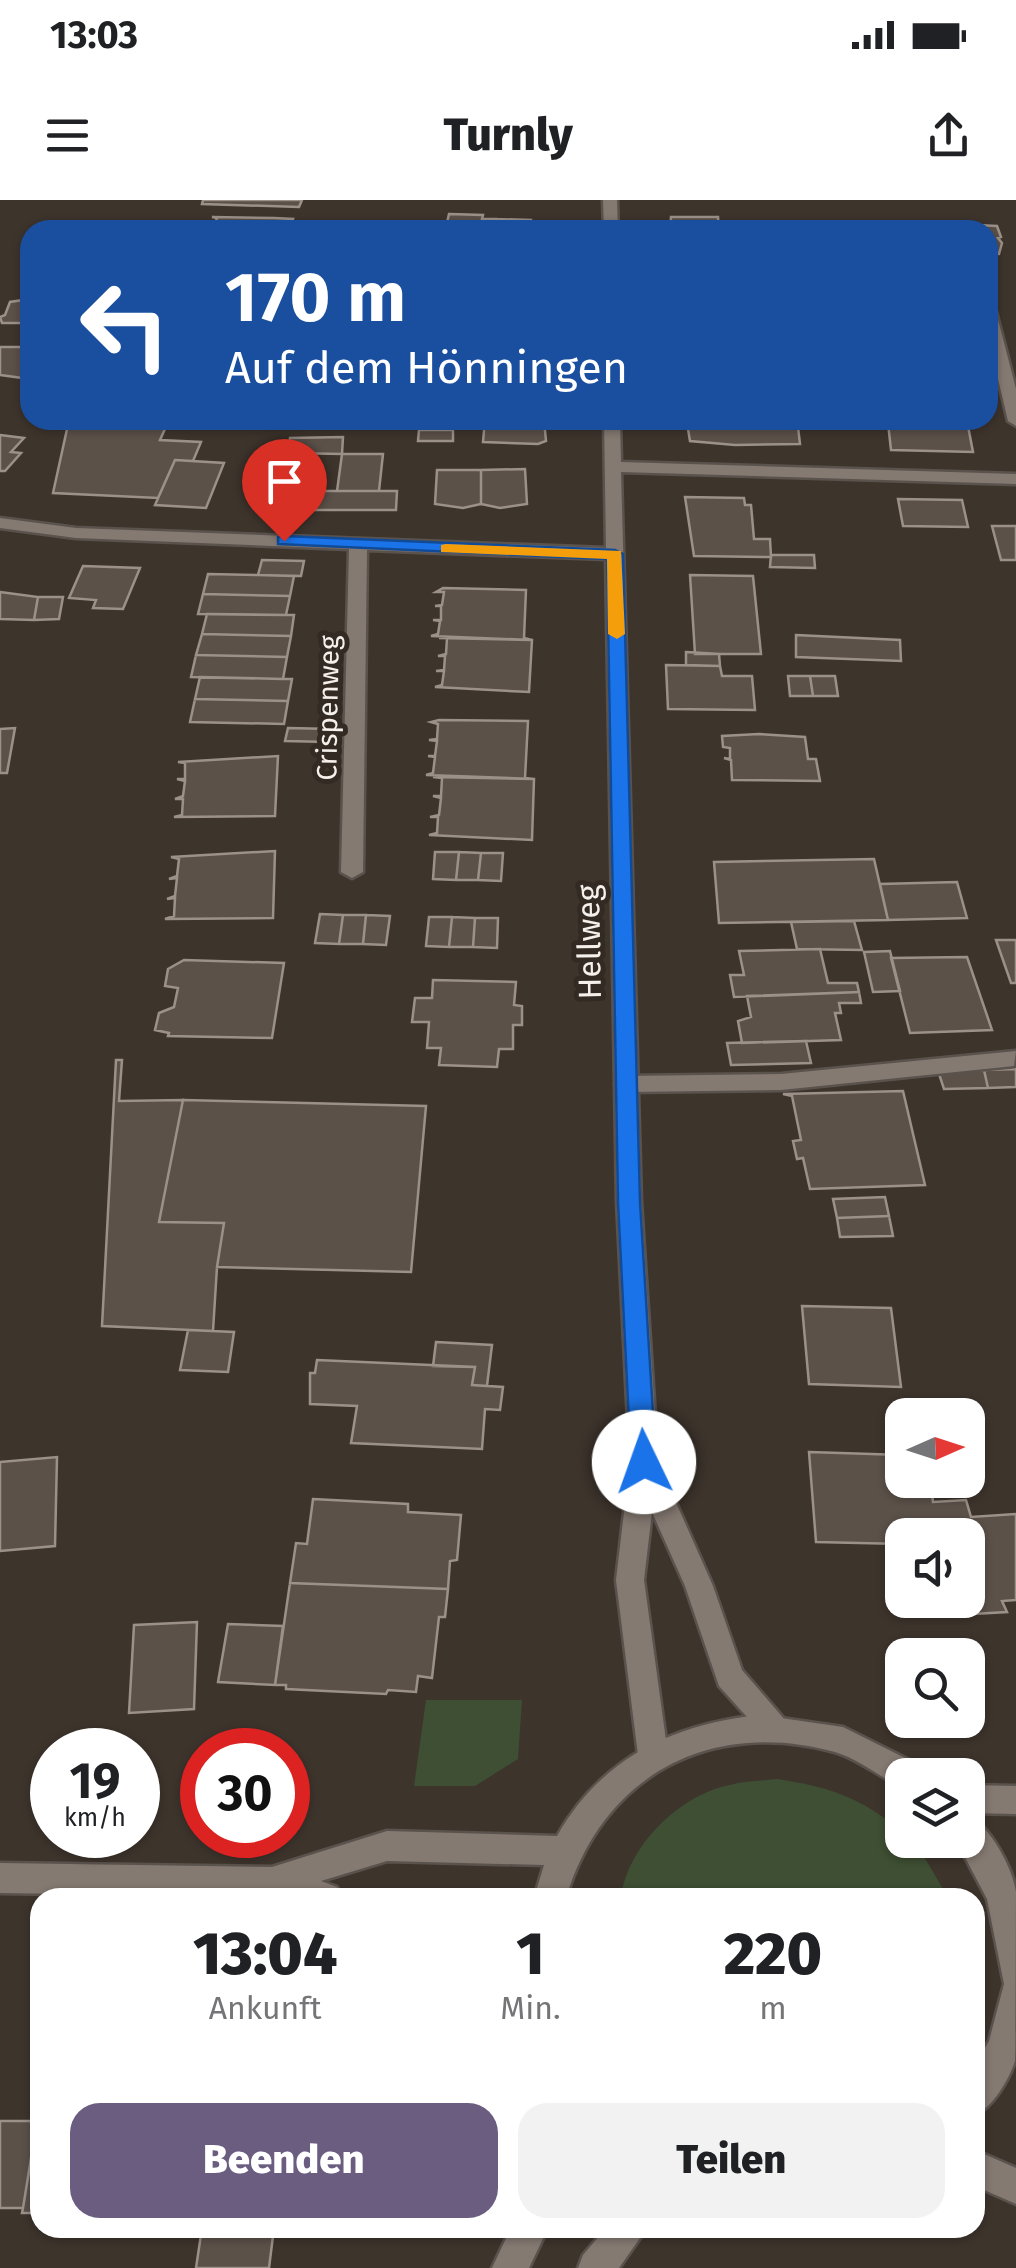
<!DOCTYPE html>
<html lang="de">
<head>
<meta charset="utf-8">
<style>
  :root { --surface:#fff; --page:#f2f2f2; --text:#202124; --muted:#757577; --accent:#6a5d80 }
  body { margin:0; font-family:"Fira Sans",sans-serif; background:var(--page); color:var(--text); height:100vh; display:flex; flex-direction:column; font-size:38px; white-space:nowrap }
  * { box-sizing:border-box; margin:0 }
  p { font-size:32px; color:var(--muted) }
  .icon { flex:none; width:55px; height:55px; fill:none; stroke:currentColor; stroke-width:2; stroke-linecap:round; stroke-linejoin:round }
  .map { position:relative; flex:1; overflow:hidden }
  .details { position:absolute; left:30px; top:1688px; width:955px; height:350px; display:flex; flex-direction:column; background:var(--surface); border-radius:30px; box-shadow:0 2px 8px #0004 }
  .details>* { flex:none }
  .top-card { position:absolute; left:20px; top:20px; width:978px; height:210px; border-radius:30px; box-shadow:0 2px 8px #0004; background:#1a4fa0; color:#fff; overflow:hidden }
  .needle { width:65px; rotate:87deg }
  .fabs { position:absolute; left:885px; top:1198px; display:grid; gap:20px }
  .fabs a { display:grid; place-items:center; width:100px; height:100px; border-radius:20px; background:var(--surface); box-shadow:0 2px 8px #0004; font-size:50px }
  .speed { position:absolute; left:30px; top:1528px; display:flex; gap:20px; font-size:50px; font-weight:700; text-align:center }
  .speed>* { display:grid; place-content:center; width:130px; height:130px; border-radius:50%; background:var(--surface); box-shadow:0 2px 8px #0004; line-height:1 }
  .speed small { font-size:25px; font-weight:400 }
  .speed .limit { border:15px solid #d22; background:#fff; color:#111 }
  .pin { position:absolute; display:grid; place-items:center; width:85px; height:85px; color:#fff; margin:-102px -42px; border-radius:50% 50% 50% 0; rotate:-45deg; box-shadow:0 0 10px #0007 }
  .pin .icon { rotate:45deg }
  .me { position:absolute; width:110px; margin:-55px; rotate:357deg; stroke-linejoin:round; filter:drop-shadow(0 0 8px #0008) }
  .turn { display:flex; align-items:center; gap:35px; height:210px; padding:0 40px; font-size:45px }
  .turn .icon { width:130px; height:130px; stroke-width:2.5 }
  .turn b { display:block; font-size:70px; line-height:85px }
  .eta { display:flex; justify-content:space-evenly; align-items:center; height:170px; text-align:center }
  .eta b { font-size:60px; font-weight:800; line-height:70px }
  .cta { display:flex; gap:20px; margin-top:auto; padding:20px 40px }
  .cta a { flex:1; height:115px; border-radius:30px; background:var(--accent); color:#fff; font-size:40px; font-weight:800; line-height:115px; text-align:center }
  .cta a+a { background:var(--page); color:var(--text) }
  .status { display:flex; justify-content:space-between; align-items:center; height:70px; padding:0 50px; background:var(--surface); direction:ltr }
  .status svg { height:28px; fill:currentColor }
  header { display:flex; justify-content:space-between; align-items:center; height:130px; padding:0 40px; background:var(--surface); font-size:45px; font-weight:800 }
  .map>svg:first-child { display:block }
</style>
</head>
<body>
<div class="status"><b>13:03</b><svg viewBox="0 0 49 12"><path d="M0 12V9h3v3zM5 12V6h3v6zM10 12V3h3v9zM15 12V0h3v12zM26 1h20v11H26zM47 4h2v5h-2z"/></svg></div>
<header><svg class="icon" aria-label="menu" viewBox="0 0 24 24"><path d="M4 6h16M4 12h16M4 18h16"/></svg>Turnly<svg class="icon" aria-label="share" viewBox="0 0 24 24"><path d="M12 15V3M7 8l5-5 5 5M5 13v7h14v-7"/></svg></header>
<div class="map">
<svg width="1016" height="2068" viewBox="0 0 1016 2068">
  <rect width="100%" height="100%" fill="#3d342c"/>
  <path fill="#3e4f33" d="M426,1500H522L518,1559L475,1586H414Z
    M777,1579C829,1587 861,1597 902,1632V1640L917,1645L948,1697H621C628,1646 679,1595 730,1585C745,1581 761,1581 777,1579Z"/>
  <path fill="#5b5149" stroke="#9c9188" stroke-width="2.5" d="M203,0H302L299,7L202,4Z
    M449,14L483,15L482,19H496L494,28L446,27Z
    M212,17L274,18L293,19L289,30H213L217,18Z
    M671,17H718L719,30H670Z
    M496,19L531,20V23H548L553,30H494Z
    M955,24L997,26L1001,37L998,38L1002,43L999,54L988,53V30H955Z
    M30,99V123H2L0,117L5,115L10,102Z
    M0,147H30V179L0,175Z
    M69,220H169L160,240L201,242L193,261L175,260L158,298L53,293Z
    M485,220H544L546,241L538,244L483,242Z
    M682,220H803V225L798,227L800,244L735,245L690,241L688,229L682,228Z
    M888,223L968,226L973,252L891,250Z
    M419,230H453V241H418Z
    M0,235L24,238L11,252L21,253L5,271H0Z
    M343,237L342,254L289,253L290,238Z
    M342,254H383L379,291H337Z
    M175,260L224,263L206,308L155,305Z
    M525,269L527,304L500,308L481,304V270Z
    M437,270H481V304L463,308L435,304Z
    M312,291H397L396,310H310Z
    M294,294H312L310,310L292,311Z
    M685,297L744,298L745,305H751L754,339H770L771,357L694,356Z
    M898,299L962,300L968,327L903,326Z
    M992,326H1016V360H1001Z
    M771,355H814L815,368L770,367Z
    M262,360L304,361L301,376L258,375Z
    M83,366L140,368L123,409L93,408L96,400L69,398Z
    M208,374L258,375L294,376L290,396L203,394Z
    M690,375L753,376L761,454H695Z
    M443,388L526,390L524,438L532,440L431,436L438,434L440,421L433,420H441V406H435L442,405L444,392H436Z
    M0,392L38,397L34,420L0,419Z
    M203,394L290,396L286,415L198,414Z
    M38,397H63L59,419L34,420Z
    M207,414L286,415H294L291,436L202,434Z
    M202,434L291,436L287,457L196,455Z
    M796,435L900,440L901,461L796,457Z
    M439,438L532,440L529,492L435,487L442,485L444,471H436L444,470L445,456H438L446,454L447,438Z
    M686,452L719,454L720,466L686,465Z
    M196,455L287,457L283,479L191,477Z
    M666,465L720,466L722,476H752L755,510L668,509Z
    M788,476H810L813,496H790Z
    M810,476H835L838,496H813Z
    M200,477L283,479H292L288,501L195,499Z
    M195,499L288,501L284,524L190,522Z
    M439,520L528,521L525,578L534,579L426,575L433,573L435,557L428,556H435L437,541L429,540L437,539L438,524L431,522Z
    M15,528L7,573H0V529Z
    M288,528L332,529L329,542L285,541Z
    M759,534L805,537L808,559H816L820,581L732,580L731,560L724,558L730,559V548L723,547L722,536Z
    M278,556L275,616L174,617L182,615L183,599H175L183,596L185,581L177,579H185V563L178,562Z
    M433,577L534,579L532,640L429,635L437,633L438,617H430L439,615L441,598L433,596H441L442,578Z
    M275,651L273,718L165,719L174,716L175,698L167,699L175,696L177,678L169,679L177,676L179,659L171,657Z
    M435,652H459L456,680L433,679Z
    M459,652L481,653L478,680H456Z
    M481,653H503L501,681L478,680Z
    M874,659L888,720L719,723L714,662Z
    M957,682L967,718L888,720L880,684Z
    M320,714L343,715L339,744L315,743Z
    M343,715H366L363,744H339Z
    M366,715L390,716L386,745L363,744Z
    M429,717H452L449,747L426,746Z
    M452,717L475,718L473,747H449Z
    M475,718H498L497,748L473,747Z
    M854,721L862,750L797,749L791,722Z
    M996,740H1016V783H1011Z
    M820,749L828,783H857L859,792L734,797L730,775H744L739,751Z
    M890,751L900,791L873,792L864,752Z
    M967,757L992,830L910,833L891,758Z
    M184,760L284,763L272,838L168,836L169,833L155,830L159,813L174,807L178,788L165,786L168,769Z
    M433,780L516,782L514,805L522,806V825H513V849H499L497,867L439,865L441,848H427L429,822H412L415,798H432Z
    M859,792L861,803H839L841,813H835L841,840L742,843L738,821L751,817L747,796Z
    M806,841L811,863L731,865L727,843Z
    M116,860H122L119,901L183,900L159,1022L224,1023L217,1067L213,1131L102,1126Z
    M1016,869V887L988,888L984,870Z
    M984,870L988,888L944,889L938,871Z
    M903,891L925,985L810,989L803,958L797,959L793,941L801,940L792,896L783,894Z
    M183,900L426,906L411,1072L217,1067L224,1023L159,1022Z
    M885,997L889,1016L837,1018L833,999Z
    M889,1016L893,1036L840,1037L837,1018Z
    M802,1106L891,1108L901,1187L809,1184Z
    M188,1130L234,1132L228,1172L180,1170Z
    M436,1142L492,1145L487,1186L472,1185L475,1167L433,1166Z
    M317,1160L475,1167L472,1185L503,1187L500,1210L485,1209L482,1249L351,1243L357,1206L310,1204V1173H315Z
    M809,1252L902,1255V1280H930L933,1302L966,1300L971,1317L1016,1314V1400L1002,1401L1007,1412L955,1415L951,1400H968V1335H902V1344L816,1342Z
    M57,1257L55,1346L0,1351V1262Z
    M313,1299L408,1304V1312L461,1315L457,1360L450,1361L448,1389L290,1383L296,1343L307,1344Z
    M290,1383L448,1389L445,1417H439L432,1478L418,1476L416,1492L388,1490L386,1494L286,1489V1485H275Z
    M197,1422L194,1509L129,1513L134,1425Z
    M228,1424L283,1426L275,1485L218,1482Z
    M40,1905V2013H22L23,2008Z
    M0,1921H37L23,2008H0Z
    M202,2028H274L269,2068H196Z"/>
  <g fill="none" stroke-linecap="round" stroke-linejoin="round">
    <defs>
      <path id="service" d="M1016,851L1014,866L781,890L627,892L615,884L627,876L781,874Z"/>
      <path id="minor" d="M603,0H617L618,30H604Z
        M988,104L995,108L1016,189V226L1008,221L988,137Z
        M604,220H620L621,262L1016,274V284L621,272L641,1002L658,1262L713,1386L742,1470L792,1528L788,1538L777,1542L766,1538L719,1486L685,1386L652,1312L644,1380L668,1555L664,1565L653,1569L642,1565L638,1555L616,1380L630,1262L617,1002L606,359L367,350L363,672L352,678L341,672L349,349L76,338L0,328V318L76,328L606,348Z
        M968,1585L1016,1586V1614L968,1613Z
        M511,2028H548L529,2068H492Z
        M606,2028H647L619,2068H578L583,2055Z"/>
      <path id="tertiary" d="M760,1515L843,1527L919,1565L923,1575H902V1587C879,1577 859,1559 835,1552C710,1518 603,1575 566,1698H534L544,1665L387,1661L321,1681L337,1687L342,1698L0,1693V1663L272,1667L387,1631L557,1636C601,1558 673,1524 760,1515Z
        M968,1616C990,1625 1013,1669 1016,1692C1016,1712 1016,1847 1015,1861C1009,1880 992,1908 975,1915V1865L989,1841L1004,1784L987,1699L956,1640H968Z
        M975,1950L1016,1968V2004L975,1986Z"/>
    </defs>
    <use href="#service" stroke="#5a524d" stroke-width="5"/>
    <use href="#minor" stroke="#5a524d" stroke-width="5"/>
    <use href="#tertiary" stroke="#5a524d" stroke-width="5"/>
    <use href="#service" fill="#857a72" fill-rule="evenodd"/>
    <use href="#minor" fill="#857a72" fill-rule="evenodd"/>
    <use href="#tertiary" fill="#857a72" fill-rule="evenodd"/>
  </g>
  <path fill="#1a73e8" stroke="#114b97" stroke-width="2.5" d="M284,336L615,350L623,354L640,1002L656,1262L653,1269H635L631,1262L618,1002L607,359L278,344V337Z"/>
  <path fill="#f59e0b" d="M446,344L621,351L625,434L617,439L608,434L607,359L441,352V345Z"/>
  <g text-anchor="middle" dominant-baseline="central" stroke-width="10" stroke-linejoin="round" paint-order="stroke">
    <g font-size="28" fill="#f6f0ec" stroke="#322a23">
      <text transform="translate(328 508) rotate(-89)">Crispenweg</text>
    </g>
    <g font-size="32" fill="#f6f0ec" stroke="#322a23">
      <text transform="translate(589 742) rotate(-91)">Hellweg</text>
    </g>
  </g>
</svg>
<div class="fabs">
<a><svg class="needle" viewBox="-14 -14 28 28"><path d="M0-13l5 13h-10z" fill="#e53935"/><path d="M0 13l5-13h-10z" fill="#757577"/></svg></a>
<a><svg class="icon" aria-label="sound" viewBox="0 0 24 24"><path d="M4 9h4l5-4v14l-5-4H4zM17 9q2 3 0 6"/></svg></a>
<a><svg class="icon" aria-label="search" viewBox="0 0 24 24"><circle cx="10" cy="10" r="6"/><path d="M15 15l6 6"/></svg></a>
<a><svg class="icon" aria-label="layers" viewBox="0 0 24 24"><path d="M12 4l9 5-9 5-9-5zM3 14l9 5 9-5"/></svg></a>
</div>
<div class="speed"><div>19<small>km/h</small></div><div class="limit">30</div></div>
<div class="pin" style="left:284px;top:341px;background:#d93025"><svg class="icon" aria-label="arrive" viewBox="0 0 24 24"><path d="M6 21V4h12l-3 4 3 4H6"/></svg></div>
<svg class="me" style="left:644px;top:1262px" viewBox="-20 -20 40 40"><circle r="19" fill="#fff"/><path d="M0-13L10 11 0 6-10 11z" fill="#1a73e8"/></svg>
<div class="top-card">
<div class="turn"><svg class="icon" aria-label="left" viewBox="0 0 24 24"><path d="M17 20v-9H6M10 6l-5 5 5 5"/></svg><div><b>170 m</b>Auf dem Hönningen</div></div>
</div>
<section class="details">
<div class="eta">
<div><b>13:04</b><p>Ankunft</p></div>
<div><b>1</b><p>Min.</p></div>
<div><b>220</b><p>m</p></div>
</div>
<div class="cta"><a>Beenden</a><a>Teilen</a></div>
</section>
</div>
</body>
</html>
